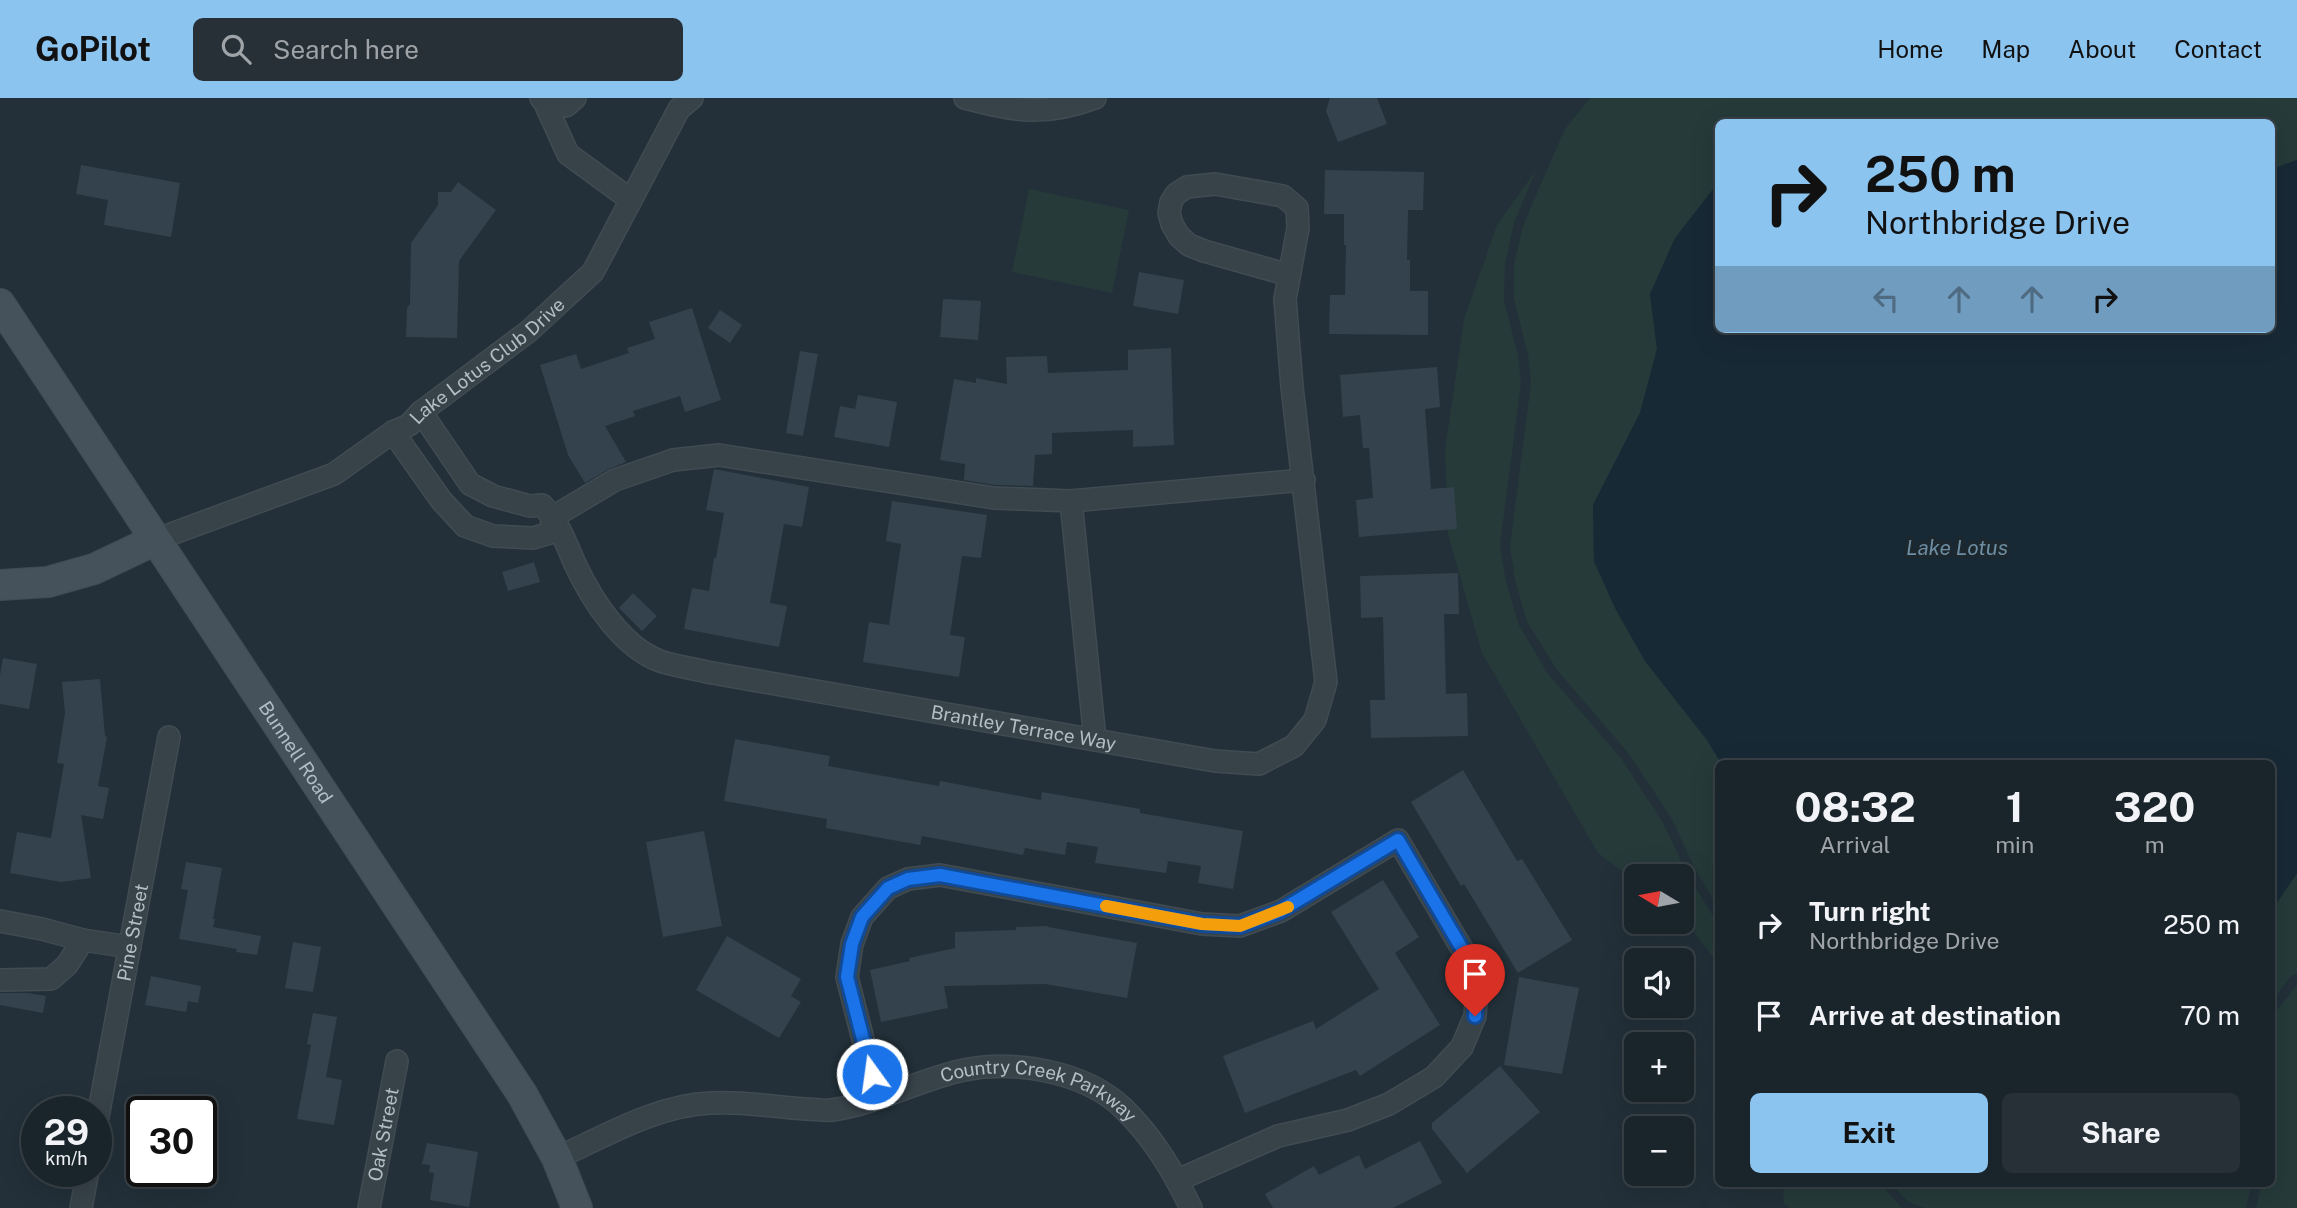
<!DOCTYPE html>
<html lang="en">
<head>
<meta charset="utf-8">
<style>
  :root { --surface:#1a242b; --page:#273037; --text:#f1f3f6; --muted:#9fa4a9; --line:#384147; --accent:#8cc4f0 }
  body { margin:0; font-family:"Public Sans",sans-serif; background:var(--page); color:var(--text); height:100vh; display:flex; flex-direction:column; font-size:26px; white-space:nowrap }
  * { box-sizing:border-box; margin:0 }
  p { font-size:23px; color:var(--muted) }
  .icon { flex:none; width:38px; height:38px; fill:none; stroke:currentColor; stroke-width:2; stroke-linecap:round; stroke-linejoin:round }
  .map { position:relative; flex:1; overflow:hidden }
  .sheet { position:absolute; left:1715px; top:662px; width:560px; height:427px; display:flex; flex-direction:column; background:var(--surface); border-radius:10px; box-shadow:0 7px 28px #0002,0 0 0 2px var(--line) }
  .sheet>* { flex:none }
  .hud { position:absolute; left:1715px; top:21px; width:560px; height:214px; border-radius:10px; box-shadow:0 7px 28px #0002,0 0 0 2px var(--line); background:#8cc4f0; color:#111; overflow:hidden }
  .needle { width:46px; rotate:280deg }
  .buttons { position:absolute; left:1624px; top:766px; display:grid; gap:14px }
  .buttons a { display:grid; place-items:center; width:70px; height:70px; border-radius:10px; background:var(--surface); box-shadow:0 7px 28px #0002,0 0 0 2px var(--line); font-size:35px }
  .speed { position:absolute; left:21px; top:998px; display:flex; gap:14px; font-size:35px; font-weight:700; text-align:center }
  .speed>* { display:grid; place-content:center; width:91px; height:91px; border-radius:50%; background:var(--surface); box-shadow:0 7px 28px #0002,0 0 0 2px var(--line); line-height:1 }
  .speed small { font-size:18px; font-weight:400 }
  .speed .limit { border:4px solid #111; border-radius:10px; background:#fff; color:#111 }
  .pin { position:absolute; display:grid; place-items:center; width:60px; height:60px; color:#fff; margin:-72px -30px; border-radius:50% 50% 50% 0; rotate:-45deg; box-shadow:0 0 7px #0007 }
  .pin .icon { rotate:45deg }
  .me { position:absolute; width:77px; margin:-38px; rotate:346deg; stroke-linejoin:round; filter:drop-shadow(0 0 5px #0008) }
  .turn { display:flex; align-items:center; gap:24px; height:147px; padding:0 35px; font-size:32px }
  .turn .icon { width:91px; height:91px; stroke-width:2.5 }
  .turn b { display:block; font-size:49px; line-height:60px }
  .lanes { display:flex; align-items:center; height:66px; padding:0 35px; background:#0003; justify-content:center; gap:35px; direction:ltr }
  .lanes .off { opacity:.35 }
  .eta { display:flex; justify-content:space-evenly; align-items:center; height:119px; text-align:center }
  .eta b { font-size:42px; font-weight:700; line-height:49px }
  .button { display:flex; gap:14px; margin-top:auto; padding:14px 35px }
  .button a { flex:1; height:80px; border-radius:10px; background:var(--accent); color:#111; font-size:28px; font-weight:700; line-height:80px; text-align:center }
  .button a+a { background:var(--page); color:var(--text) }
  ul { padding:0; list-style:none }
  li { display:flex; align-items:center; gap:21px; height:91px; padding:0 35px }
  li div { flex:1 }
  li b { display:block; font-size:26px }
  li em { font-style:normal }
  header { display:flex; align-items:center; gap:42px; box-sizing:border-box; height:98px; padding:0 35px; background:var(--accent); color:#111 }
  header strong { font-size:33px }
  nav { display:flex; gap:38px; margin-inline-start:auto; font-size:24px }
  .search { width:490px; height:63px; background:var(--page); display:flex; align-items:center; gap:18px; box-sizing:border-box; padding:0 24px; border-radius:10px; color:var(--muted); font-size:26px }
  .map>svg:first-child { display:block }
</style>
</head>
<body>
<header>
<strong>GoPilot</strong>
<div class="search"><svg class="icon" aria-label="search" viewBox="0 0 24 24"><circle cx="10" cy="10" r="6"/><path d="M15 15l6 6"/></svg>Search here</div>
<nav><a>Home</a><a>Map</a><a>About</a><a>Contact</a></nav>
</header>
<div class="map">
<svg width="2297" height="1110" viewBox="0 0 2297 1110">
  <rect width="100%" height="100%" fill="#233039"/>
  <path fill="#253a39" d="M1590,0H2297V62L2272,71V24H1718V85L1650,196L1657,251L1640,315L1593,407L1594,463L1615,510L1645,563L1707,642L1721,665H1718V809L1695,771L1672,721L1629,656L1557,572L1527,524L1515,482L1510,448L1531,285L1528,256L1514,201V166L1523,128L1542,83L1565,31Z
    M1536,72L1514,125L1505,166L1504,202L1518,257L1521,285L1500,447L1506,484L1519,527L1548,576L1621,660L1663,725L1687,775L1713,818L1718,836V866L1682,818V779H1636V784L1598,755L1482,555L1448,436L1445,352L1464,221L1497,127Z
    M1029,91L1129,112L1112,195L1012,174Z
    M2297,775V875L2290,879L2272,904V812Z
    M2297,887V1110H2256L2262,1085H2272V923L2278,911Z
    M1783,1085H1880L1902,1110H1790L1784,1106Z
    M1891,1085H2086L2109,1088L2115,1085H2252L2246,1110H1924L1907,1103Z"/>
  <path fill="#182936" d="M2297,62V775L2272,812V665H1721L1707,642L1645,563L1615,510L1594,463L1593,407L1640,315L1657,251L1650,196L1675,140L1717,86L1718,85V231H2272V71Z"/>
  <path fill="#33424c" d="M1330,0H1377L1387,26L1338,44L1326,13Z
    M81,67L180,85L171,139L104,127L108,102L76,96Z
    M1325,72L1424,74L1423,112H1408L1407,162H1410V193H1428V237L1329,236L1330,197H1345L1346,147H1344V116H1324Z
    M458,84L496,112L459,163L457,240L406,239L407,210L410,206L411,145L438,107V94H451Z
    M1139,174L1184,182L1178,216L1133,208Z
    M943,201L981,203L978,242L940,239Z
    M692,210L721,302L685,314L680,298L633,313L635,318L605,328L626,364L609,371L585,385L568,357L540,267L576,256L581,271L629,255L627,250L655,241L649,224Z
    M720,212L742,227L730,245L708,230Z
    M1171,250L1174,347L1133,349V332L1052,335V356L1035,357L1033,388L995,387L964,382L965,366L940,362L954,281L976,285V280L1007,286L1006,259L1047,258L1048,275L1128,272V252Z
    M800,253L818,256L803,338L786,335Z
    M1437,269L1440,309L1425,311L1431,391L1454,389L1457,431L1359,439L1356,402L1373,400L1369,350H1363L1360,317L1343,319L1340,277Z
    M858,297L897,304L889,349L834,339L840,308L855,311Z
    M714,371L809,389L802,429L784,426L770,505L787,508L779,549L684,531L692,490L709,493L714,460H716L724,415L706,412Z
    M892,403L987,417L981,460L962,458L950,537L965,539L959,579L863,564L869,524L889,527L901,446L886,443Z
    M534,464L540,484L508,493L502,474Z
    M1458,475L1459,516H1444L1446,596L1467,595L1468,638L1371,640L1370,602H1385L1383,519L1361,520L1360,478Z
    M633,495L657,518L642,533L619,510Z
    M3,560L37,566L29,611L0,606V577Z
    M100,581L105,638L107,639L98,688L109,690L103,721L81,717L91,780L61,784L10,775L17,734L51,740L64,666L57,665L65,615L62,584Z
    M735,641L830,658L828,668L939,688L940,683L1041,702L1042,694L1140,711V715L1243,733L1233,791L1198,785L1201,768L1168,763L1166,775L1095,765L1098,749L1067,744L1065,757L1025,750L1023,757L922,738L920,747L826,730L827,721L724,703Z
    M1463,672L1517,763L1522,761L1572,842L1518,875L1464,786L1461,788L1411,704Z
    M704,733L722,828L663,839L646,744Z
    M186,764L222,770L213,821H215L213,829L261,838L257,857L236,854L237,851L179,841L188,792L181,791Z
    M1383,782L1419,839L1395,855L1440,927L1360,978L1356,972L1245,1015L1223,958L1313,923L1316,931L1379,891L1331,814Z
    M1048,828V829L1137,845L1127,900L1045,886L944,888L948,910L881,924L870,872L910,863L909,860L955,850V834L1016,832V829Z
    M727,838L801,881L791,898L801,904L779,940L696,892Z
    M293,844L321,849L313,894L285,890Z
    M151,878L201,888L198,905L188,903L186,914L145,907Z
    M1519,879L1579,890L1562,976L1504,967Z
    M0,895H27L46,898L43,915L0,907Z
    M313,915L337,919L326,979L342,982L334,1027L297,1021L311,947L307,946Z
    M1500,968L1540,1014L1467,1075L1432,1031V1025Z
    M1420,1043L1442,1085L1393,1110H1273L1265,1096L1314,1068L1319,1077L1359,1057L1365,1071Z
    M427,1045L478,1054L469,1109L430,1102L434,1075L429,1074L430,1067L422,1066Z"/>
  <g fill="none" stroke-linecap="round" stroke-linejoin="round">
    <defs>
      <g id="street">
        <path d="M541,0L566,8L575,0"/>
        <path d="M965,0C1016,13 1044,19 1095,0"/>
        <path d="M543,1L568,56L631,102"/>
        <path id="s1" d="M421,314L470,386L493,398L530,408L542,407C559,424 566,446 576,468C592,502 622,549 660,563C674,568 691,570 707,574L1215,663L1259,666L1294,648L1315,622L1326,584L1292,289L1285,201L1298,130L1297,110L1283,98L1215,86L1187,89L1176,96L1171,104L1169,115L1172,126L1179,138L1189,147L1204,153L1289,177"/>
        <path d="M393,334L441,402L465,428L493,438L533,440L550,435L553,419L615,382L673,362L719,357L994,400L1071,403L1304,382"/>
        <path d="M1071,403L1095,642"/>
        <path id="s2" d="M155,442L334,376L393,334L409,327L421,314L529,233L593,174L679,11L692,0"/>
        <path d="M0,823L42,831L83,842L130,849"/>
        <path d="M0,882L51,881L67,867L83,842"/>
        <path d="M878,1000L847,879L852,846L862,819L888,790L908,781L940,777L1202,826L1240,828L1281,813L1398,742L1468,861L1477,891L1475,918L1462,949L1434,979L1389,1006L1348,1022L1278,1038L1178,1082"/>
        <path id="s3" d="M96,1029L169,639"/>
        <path id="s4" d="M557,1060C605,1038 657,1007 711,1005C742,1003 774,1009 806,1011C814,1011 824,1013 832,1012C877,1006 920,981 964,972C1015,962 1084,973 1123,1010C1153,1039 1173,1073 1191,1110"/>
        <path d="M81,1110L88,1073"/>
        <path id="s5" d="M369,1110L397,963"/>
      </g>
      <g id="secondary">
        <path id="s6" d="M0,206L522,996L557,1060L577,1110"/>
        <path d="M0,487L48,484L94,471L155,442"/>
      </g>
    </defs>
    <use href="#street" stroke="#404b52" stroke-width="24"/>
    <use href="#secondary" stroke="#404b52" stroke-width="32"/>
    <use href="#street" stroke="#374249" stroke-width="21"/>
    <use href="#secondary" stroke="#45525c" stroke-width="30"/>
  </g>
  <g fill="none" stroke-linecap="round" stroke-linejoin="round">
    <defs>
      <path id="route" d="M872,976L847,879L852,846L862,819L888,790L908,781L940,777L1202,826L1240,828L1280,813L1398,742L1468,861L1477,891L1475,918"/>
    </defs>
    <use href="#route" stroke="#114b97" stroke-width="18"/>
    <use href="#route" stroke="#1a73e8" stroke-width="12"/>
    <path stroke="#f59e0b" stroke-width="12" d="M1106,808L1202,826L1240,828L1288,809"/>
  </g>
  <g text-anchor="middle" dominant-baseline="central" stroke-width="7" stroke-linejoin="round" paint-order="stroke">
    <g font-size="19" fill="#b2bdc5" stroke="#1c272e">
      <text stroke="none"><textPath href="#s2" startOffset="382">Lake Lotus Club Drive</textPath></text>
      <text stroke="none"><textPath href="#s1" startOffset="733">Brantley Terrace Way</textPath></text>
      <text stroke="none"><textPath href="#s6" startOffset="537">Bunnell Road</textPath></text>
      <text stroke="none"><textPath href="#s3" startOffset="198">Pine Street</textPath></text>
      <text stroke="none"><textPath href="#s4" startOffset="504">Country Creek Parkway</textPath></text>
      <text stroke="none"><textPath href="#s5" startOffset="75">Oak Street</textPath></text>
    </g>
    <g font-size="21" font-style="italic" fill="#6d8da2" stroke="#1c272e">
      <text x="1957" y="449">Lake Lotus</text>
    </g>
  </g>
</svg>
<div class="buttons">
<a><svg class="needle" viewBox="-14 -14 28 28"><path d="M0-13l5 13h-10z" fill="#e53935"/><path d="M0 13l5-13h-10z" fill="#9fa4a9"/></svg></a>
<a><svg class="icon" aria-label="sound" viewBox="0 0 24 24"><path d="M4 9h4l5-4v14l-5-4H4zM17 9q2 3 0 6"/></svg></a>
<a>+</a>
<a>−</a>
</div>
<div class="speed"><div>29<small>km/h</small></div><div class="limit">30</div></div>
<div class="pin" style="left:1475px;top:918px;background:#d93025"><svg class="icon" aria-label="arrive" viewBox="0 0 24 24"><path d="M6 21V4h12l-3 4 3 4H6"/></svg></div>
<svg class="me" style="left:872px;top:976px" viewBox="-20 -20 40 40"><circle r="17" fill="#1a73e8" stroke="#fff" stroke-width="3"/><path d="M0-11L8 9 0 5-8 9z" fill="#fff"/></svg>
<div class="hud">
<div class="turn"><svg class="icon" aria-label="right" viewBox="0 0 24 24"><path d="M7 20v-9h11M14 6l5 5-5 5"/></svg><div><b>250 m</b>Northbridge Drive</div></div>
<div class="lanes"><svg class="icon off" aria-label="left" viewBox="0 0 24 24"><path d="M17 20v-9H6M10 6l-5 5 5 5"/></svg><svg class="icon off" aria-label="ahead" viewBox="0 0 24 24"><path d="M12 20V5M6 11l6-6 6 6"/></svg><svg class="icon off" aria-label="ahead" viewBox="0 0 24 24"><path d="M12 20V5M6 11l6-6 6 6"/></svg><svg class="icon" aria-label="right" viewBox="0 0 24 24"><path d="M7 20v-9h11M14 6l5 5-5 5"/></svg></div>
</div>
<section class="sheet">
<div class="eta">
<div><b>08:32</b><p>Arrival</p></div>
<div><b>1</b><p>min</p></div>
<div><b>320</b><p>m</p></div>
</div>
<ul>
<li><svg class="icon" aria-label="right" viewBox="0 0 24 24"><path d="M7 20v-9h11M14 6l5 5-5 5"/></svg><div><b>Turn right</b><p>Northbridge Drive</p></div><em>250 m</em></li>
<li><svg class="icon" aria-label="arrive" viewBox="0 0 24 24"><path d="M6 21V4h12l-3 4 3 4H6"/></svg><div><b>Arrive at destination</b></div><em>70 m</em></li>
</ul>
<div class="button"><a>Exit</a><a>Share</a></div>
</section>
</div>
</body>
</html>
